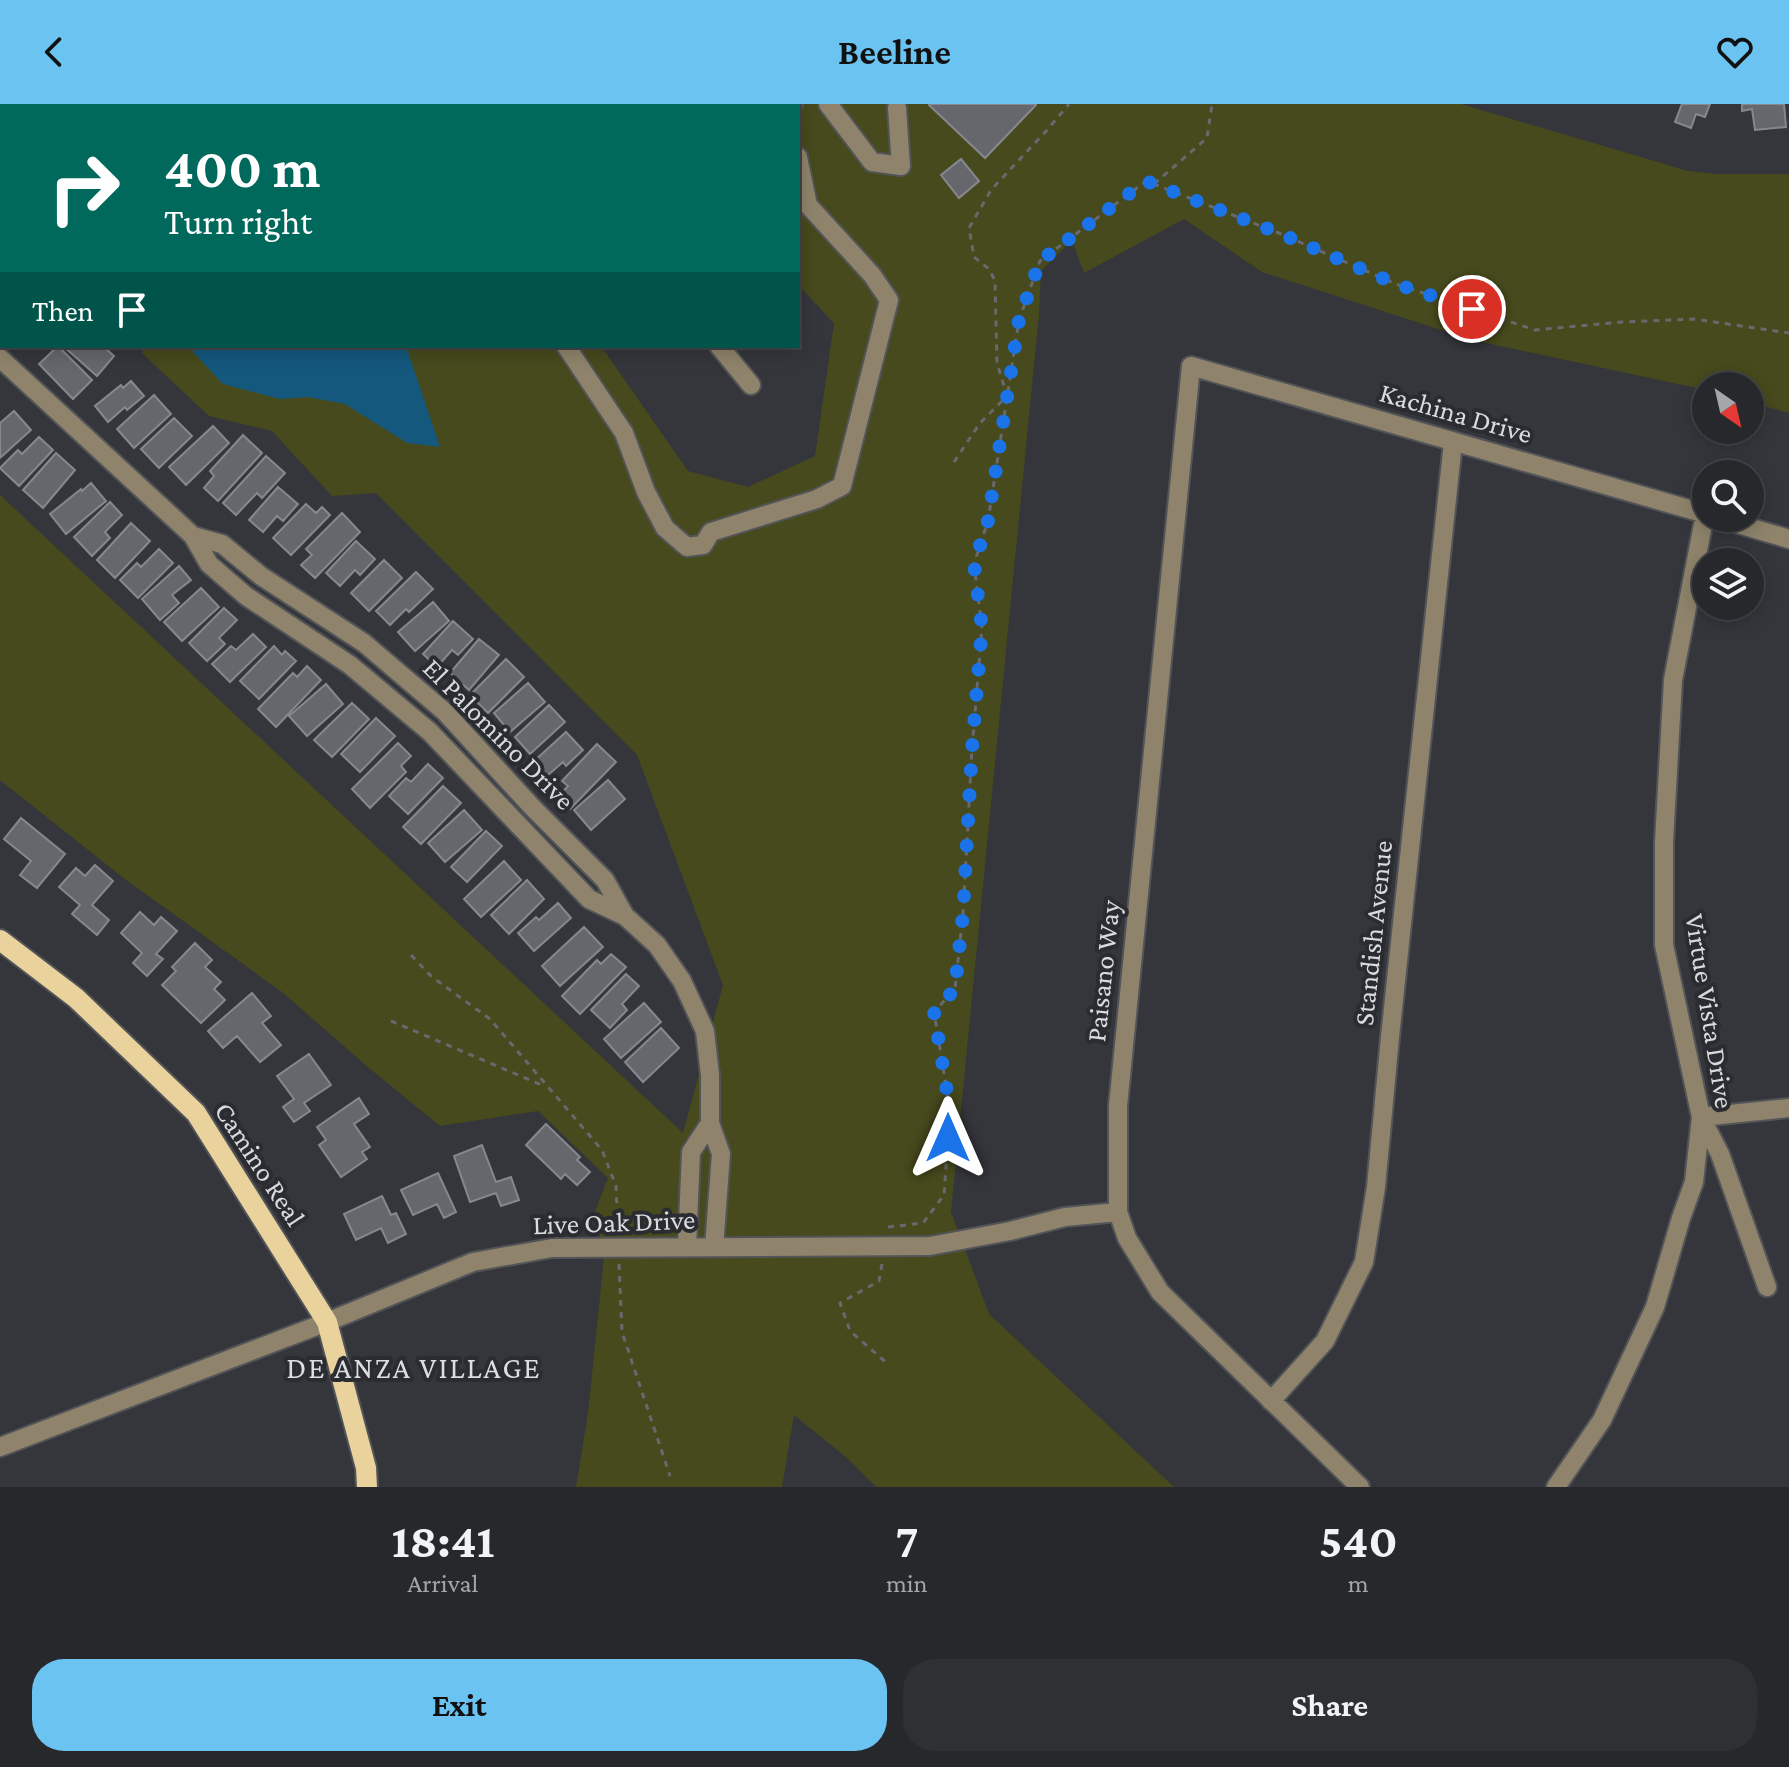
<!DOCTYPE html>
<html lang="en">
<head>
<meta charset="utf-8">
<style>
  :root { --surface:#27282c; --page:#2f3034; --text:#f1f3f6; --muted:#a4a6a9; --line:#434448; --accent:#6bc3f2 }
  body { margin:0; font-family:"Crimson Pro",serif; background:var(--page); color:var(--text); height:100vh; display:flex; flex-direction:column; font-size:30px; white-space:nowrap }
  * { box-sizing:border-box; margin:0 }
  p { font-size:26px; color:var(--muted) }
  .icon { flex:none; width:44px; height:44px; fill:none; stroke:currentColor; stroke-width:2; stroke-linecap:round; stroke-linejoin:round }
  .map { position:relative; height:1383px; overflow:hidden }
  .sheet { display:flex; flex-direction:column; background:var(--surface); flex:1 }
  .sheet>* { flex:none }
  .hud { position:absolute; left:0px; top:0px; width:800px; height:244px; box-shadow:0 4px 20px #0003,0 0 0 2px var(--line); background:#00695c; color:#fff; overflow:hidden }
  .needle { width:52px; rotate:146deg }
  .buttons { position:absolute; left:1692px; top:268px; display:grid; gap:16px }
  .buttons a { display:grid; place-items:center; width:72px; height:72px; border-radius:50%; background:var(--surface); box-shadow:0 4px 20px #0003,0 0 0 2px var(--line); font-size:40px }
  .pin { position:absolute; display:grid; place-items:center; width:68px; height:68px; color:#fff; margin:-34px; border:4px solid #fff; border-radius:50%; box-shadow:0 2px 8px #0007 }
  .me { position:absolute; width:88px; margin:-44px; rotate:0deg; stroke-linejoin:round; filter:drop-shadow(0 0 6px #0008) }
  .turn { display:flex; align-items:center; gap:28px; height:168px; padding:0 32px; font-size:36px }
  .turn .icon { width:104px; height:104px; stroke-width:2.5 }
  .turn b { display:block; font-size:56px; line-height:68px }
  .then { display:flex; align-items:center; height:76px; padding:0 32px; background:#0003; gap:16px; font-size:30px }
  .eta { display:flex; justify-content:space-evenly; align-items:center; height:136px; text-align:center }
  .eta b { font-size:48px; font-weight:700; line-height:56px }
  .action { display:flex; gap:16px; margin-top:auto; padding:16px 32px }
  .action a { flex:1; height:92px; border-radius:32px; background:var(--accent); color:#111; font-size:32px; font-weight:700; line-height:92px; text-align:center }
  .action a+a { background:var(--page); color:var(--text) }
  header { display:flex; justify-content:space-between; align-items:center; height:104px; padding:0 32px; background:var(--accent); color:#111; font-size:36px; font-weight:700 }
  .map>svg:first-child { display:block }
</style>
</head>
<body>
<header><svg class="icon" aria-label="back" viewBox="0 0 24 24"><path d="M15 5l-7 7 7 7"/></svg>Beeline<svg class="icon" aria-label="heart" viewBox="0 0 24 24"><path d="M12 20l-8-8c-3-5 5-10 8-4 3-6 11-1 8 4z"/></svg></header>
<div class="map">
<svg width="1789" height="1383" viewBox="0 0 1789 1383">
  <rect width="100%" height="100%" fill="#34363b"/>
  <path fill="#474a1c" d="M36,0H377L379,2H38Z
    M697,0H1461L1688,67L1716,70H1789V309L1750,298V282H1706V286L1472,236L1262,168L1184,115L1084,169L1072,136L1041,167L1039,210L951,1108L989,1210L1174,1383H876L848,1355L794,1311L782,1383H576L588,1309L604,1153L594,1110L608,1074L538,1007L440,1022L369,964L282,888L126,776L0,676V391L683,1029L723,881L637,651L376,389L332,392L272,327L209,312L142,249L145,242H601L688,367L748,383L815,352L834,219L798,181V2H696Z"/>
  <path fill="#14587d" d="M193,242H406L440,343L407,339L345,300L308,293L280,295L223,280L193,248Z"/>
  <path fill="#65676d" stroke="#86888e" stroke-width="2" d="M930,0H1035L1036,1L985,54L929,1Z
    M1682,0H1710L1705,13L1696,10L1691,24L1675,18Z
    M1742,0H1784L1786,23L1755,26L1752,5L1742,7Z
    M961,55L979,77L959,94L941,71Z
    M2,59V97L0,95V60Z
    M0,145L2,147V185L0,183Z
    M58,242L92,276L73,295L39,260Z
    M63,242H103L114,252L97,272Z
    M131,277L144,292L127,306L125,303L108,318L95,302L121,281L123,284Z
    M154,291L171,310L134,344L117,325Z
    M14,307L31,326L0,354V319Z
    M174,314L192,332L159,364L141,345Z
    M213,322L229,339L186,381L169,363Z
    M243,331L262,349L218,397L204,384L214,372L210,367Z
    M39,333L53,346L19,382L0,364L18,346L22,350Z
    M56,349L75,366L43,404L23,386Z
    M266,352L285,369L262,394L257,389L236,411L223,399Z
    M91,379L106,397L66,430L50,410L81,385L82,387Z
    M278,383L298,400L283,417L277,412L263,428L249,416Z
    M110,398L122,411L105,428L110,434L92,452L74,433Z
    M306,400L316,409L322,403L330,411L291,451L273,434Z
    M342,409L360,428L315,474L301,461L312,451L306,445Z
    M131,419L150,437L115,474L97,456Z
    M356,437L375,455L360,471L355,466L340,482L326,469Z
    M159,445L173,459L138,494L120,476L137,459L141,463Z
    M384,456L402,474L369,507L351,489Z
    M179,462L191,476L172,491L179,499L160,516L142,495Z
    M416,468L433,485L409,508L406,505L390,521L376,507Z
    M201,484L219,503L182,537L164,518Z
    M433,498L449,517L415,547L398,528Z
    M224,504L237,516L219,534L225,540L207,557L189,539Z
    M453,517L473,535L458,551L452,546L437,563L423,550Z
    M253,530L266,543L230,578L212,560L231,542L236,546Z
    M479,535L499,551L469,586L450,569Z
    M274,542L282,551L285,547L296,557L259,595L240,577Z
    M506,555L524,573L488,609L470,591Z
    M307,562L321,576L276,623L258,605L293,569L297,573Z
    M528,579L545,598L510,628L494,609Z
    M326,580L343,600L307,632L289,612Z
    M352,599L369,615L332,653L314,636Z
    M549,601L565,618L530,650L515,633Z
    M376,614L395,632L360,668L341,650Z
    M566,628L583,646L566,662L563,658L547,672L533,658Z
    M398,639L411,652L401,662L406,668L370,704L352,685Z
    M597,640L616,658L570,705L558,693L568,682L562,677Z
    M428,660L443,674L408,710L389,692L406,674L411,678Z
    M608,676L625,695L591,726L574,706Z
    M443,682L461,699L421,740L403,723Z
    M464,706L482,726L445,758L428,739Z
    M21,714L65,750L37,784L20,771L31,757L4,735Z
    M486,727L502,742L467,778L451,763Z
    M504,757L521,776L481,813L464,795Z
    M95,761L113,777L92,801L109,816L97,831L72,810L80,801L59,783L76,764L85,772Z
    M527,776L544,795L509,830L491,811Z
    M558,799L571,814L534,847L518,829L536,813L539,816Z
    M140,808L154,821L161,813L177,827L156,850L163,855L147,872L133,859L142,849L121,829Z
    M584,823L603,843L560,882L542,862Z
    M195,839L212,856L205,863L221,878L214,885L225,896L201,919L162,881L176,867L172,863Z
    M611,850L626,863L580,910L562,892L597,856L601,860Z
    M626,870L639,882L622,900L627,906L610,924L591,906Z
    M252,889L271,912L262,919L281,941L260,958L237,932L223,944L208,927Z
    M644,899L661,918L621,954L604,935Z
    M661,924L679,944L643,978L625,958Z
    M309,950L331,981L304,999L310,1007L294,1018L283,1003L294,995L277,972Z
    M359,994L369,1010L354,1020L370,1043L362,1048L367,1055L341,1073L319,1041L326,1036L317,1023Z
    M546,1020L580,1053L577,1056L590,1068L577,1081L565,1070L561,1075L526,1041Z
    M482,1041L496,1078L511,1073L519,1096L501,1102L496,1089L470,1098L454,1052Z
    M438,1069L456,1108L444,1114L437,1100L413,1111L401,1086Z
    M382,1092L391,1111L396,1109L406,1130L388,1139L381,1124L356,1136L344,1110Z"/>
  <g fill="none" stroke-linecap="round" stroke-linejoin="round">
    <defs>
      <path id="minor" d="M347,0L348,2
        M516,0L519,2
        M828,0L872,58L901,62L897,4
        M589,2L590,0
        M792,2L793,0
        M566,242L624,329L646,388L665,424L687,443L703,441L711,428L817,395L842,382L889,196L872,171L808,101L798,53
        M719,242L751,281
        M0,254L193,432L209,460L246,492L350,561L430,628L589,795L625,812L657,841L682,877L705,927L710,971V1019
        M1718,414L1789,435
        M193,432L222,440L261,472L364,539L445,608L533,704L605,776L625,812
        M687,1143L691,1048L710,1019L721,1050L714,1143
        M1767,1183L1720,1050L1701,1013L1789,1004
        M1271,1297L1325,1237L1364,1158L1376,1083L1390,933L1453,338
        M0,1343L327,1218L473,1158L552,1144L930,1142L1010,1127L1065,1113L1118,1108
        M1360,1383L1160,1188L1127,1134L1118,1108V1002L1191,262L1706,410
        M1556,1383L1602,1316L1655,1203L1681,1114L1694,1078L1701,1013L1664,841V738L1673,576L1705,410"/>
      <path id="major" d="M0,836L76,894L196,1009L327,1218L366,1364L367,1383"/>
    </defs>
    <use href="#minor" stroke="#525458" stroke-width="22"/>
    <use href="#major" stroke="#525458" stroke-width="24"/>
    <path stroke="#67696d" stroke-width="3" stroke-dasharray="6 6" stroke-linecap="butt" d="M1154,80L1207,34L1212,0
      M954,358L980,319L1007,292L997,259L995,177L989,165L974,153L969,124L991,86L1048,25L1069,0
      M411,851L432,873L490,915L602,1046L616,1082L618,1128
      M391,917L544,982
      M888,1123L923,1119L944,1091L950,1006L934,908L955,885L963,810L972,645L982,524L974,460L988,417L1019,216L1040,157L1146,77L1281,130L1396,180L1535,226L1622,218L1694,215L1789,229
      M619,1160L622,1228L670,1372
      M882,1160L879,1177L840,1199L850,1227L889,1261"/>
    <use href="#minor" stroke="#8f846b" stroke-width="18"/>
    <use href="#major" stroke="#e9d29c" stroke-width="20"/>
  </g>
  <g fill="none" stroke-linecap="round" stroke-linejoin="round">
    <path stroke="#1a73e8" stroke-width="14" stroke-dasharray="0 25.2" d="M948,1034L950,1006L934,908L955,885L963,810L972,645L982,524L974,460L988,417L1019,216L1040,157L1146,77L1281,130L1396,180L1472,205"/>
  </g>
  <g text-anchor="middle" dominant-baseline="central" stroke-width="8" stroke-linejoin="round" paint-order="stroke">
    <g font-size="28" fill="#d8dadd" stroke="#2a2c31">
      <text transform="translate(1456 309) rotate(16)">Kachina Drive</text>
      <text transform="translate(499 630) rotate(45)">El Palomino Drive</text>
      <text transform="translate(1373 829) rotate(-84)">Standish Avenue</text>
      <text transform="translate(1103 867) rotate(-84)">Paisano Way</text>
      <text transform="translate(1710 907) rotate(81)">Virtue Vista Drive</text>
      <text transform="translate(260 1060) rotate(57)">Camino Real</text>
      <text transform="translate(614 1118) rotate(-2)">Live Oak Drive</text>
    </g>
    <g font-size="30" letter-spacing="2" fill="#dcdee5" stroke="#2a2c31">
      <text x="414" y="1263">DE ANZA VILLAGE</text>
    </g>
  </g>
</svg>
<div class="buttons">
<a><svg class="needle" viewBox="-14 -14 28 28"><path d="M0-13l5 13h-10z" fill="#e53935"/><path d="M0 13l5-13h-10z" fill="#a4a6a9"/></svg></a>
<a><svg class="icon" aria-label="search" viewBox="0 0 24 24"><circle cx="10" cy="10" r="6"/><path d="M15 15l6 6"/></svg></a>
<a><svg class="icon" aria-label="layers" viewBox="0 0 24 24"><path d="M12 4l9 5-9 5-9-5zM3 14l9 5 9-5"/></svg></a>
</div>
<div class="pin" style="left:1472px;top:205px;background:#d93025"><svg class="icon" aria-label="arrive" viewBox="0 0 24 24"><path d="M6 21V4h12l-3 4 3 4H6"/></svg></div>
<svg class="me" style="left:948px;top:1034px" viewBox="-20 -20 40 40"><path d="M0-17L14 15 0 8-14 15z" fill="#1a73e8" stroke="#fff" stroke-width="4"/></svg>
<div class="hud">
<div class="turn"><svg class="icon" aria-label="right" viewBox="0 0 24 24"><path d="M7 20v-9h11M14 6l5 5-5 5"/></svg><div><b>400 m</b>Turn right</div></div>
<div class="then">Then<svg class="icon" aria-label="arrive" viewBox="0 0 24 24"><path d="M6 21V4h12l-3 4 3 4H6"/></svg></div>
</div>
</div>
<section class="sheet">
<div class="eta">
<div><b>18:41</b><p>Arrival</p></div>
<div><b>7</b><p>min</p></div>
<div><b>540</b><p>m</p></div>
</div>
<div class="action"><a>Exit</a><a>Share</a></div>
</section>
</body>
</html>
